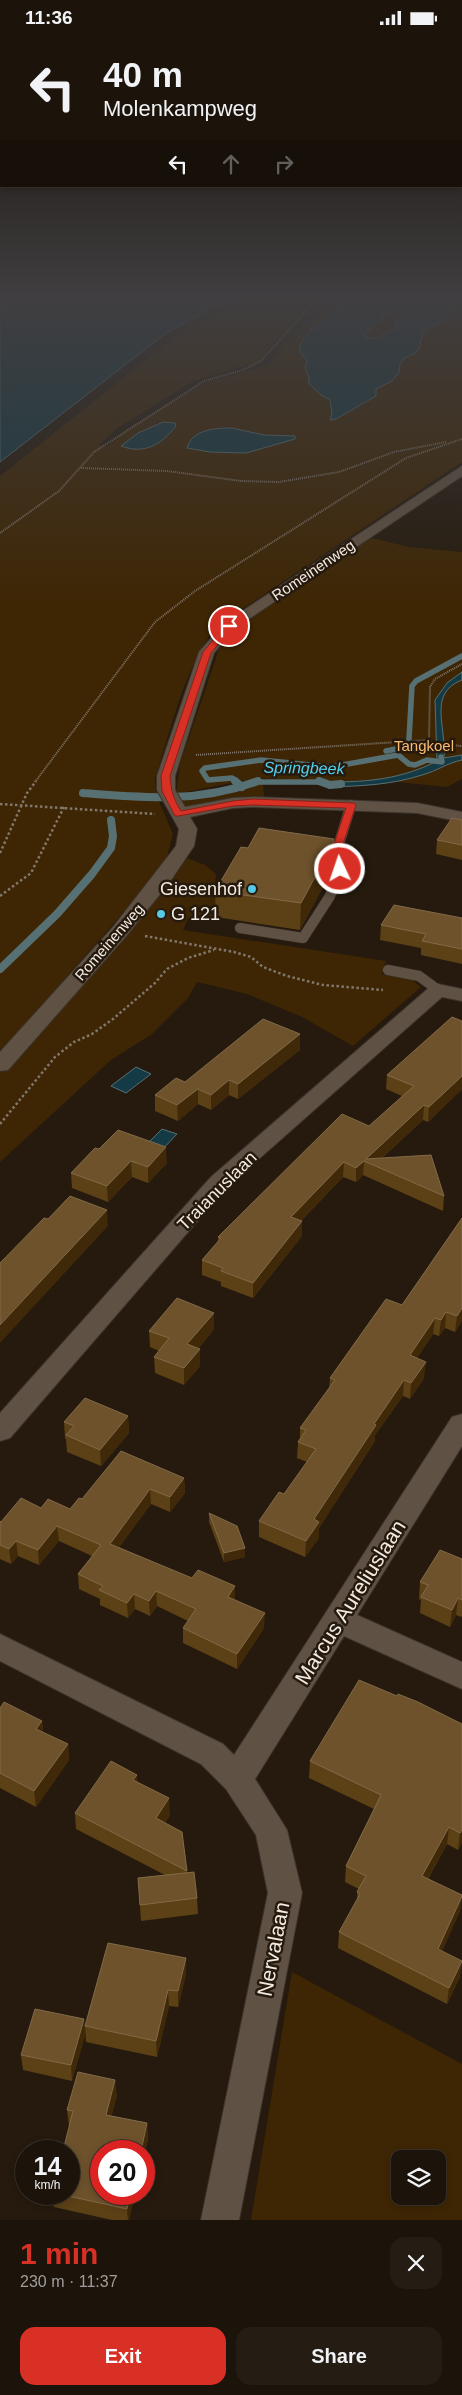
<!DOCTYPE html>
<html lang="en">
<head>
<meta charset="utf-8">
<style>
  :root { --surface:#1c140a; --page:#251d13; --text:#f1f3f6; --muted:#a09e9c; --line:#3a332b; --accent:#d93025 }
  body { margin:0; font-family:Helvetica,sans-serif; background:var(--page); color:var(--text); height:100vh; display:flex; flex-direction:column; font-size:19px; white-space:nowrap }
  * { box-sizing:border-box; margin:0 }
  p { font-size:16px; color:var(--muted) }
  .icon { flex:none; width:28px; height:28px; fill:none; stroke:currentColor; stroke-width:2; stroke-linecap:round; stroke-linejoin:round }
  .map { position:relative; height:2185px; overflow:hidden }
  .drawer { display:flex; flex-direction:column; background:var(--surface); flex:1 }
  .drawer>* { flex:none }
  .top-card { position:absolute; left:0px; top:0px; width:462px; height:152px; box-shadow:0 2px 8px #0003,0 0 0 1px var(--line); background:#1c140a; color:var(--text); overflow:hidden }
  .controls { position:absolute; left:391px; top:2115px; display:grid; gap:10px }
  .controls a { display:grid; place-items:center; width:55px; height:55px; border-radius:10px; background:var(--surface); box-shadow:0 2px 8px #0003,0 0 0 1px var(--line); font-size:25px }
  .speed { position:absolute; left:15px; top:2105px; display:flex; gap:10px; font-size:25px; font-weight:700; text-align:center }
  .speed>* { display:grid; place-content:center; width:65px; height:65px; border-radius:50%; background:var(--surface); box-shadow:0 2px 8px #0003,0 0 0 1px var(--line); line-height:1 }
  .speed small { font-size:12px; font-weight:400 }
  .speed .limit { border:8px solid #d22; background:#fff; color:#111 }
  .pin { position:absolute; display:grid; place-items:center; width:42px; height:42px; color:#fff; margin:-21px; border:2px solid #fff; border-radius:50%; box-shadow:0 1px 5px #0007 }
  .me { position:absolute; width:55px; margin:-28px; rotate:357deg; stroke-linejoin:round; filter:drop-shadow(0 0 4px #0008) }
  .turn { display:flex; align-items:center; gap:18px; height:105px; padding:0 20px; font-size:22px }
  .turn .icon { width:65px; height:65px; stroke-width:2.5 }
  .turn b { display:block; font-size:35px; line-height:42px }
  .lanes { display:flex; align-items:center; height:48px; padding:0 20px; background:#0003; justify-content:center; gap:25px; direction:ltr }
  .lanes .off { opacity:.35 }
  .round { display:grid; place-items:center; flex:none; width:52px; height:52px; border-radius:15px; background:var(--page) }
  .head { display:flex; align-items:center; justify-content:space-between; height:85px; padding:0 20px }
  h1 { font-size:30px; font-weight:800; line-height:38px; color:var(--accent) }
  .cta { display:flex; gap:10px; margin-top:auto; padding:10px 20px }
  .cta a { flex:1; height:58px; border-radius:15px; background:var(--accent); color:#fff; font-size:20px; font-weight:800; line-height:58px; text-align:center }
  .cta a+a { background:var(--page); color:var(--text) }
  .status { display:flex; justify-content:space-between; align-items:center; height:35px; padding:0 25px; background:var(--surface); direction:ltr }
  .status svg { height:14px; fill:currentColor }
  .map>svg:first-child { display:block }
</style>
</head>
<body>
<div class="status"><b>11:36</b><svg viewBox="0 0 49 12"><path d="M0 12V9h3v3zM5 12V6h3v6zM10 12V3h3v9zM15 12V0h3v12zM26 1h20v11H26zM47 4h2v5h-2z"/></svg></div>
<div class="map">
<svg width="462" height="2185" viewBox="0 0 462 2185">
  <rect width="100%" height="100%" fill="#251a0d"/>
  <path fill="#3e2604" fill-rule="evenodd" d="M242,264H319L271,310L259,327L193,346L116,394L99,410L108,411L124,396L201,349L270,329L283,311L331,264H347L335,275L300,317L307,326L305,333C313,351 338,364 330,384H337L369,366L376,354L392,346L399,338L400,329L404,323L414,319L419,314L423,297C444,284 446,291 462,267V427L217,591C186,627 170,698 155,744L157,762L173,799L167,822L153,844L0,1017V441L175,302C196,287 220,279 242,264ZM163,387L175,388L176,391C159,412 152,414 126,413L157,388ZM232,393L264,400H289L295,404L262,413L188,410L207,395Z
    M387,278L398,279L396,292C385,298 375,309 364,300L373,291L382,285L383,280Z
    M368,502L409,512L462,517V744L447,752L378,745L330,747L256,743L176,759L180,729L219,614L223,605L241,588Z
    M263,748L264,762L231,764L194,772L180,771L185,764L191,762L204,761Z
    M187,823L205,830L216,839L215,848L228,861L216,883L188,884L183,895L386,926L382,939L412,945L421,952L353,1011L302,982L247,959L197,947L188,963L152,999L111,1025L0,1127V1038L131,893Z
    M292,1937L462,2029V2185H251ZM400,2124H438V2161H400Z"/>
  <path fill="#143b45" stroke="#577074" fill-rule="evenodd" d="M0,264H228L166,298L0,427Z
    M347,264H462V267C446,291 444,283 423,297L419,314L414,319L404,323L400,329L399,337L392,346L376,354V361L336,384L330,385L332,379L330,365L320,359L309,349V342L305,333L307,326C305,323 301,319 300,316C295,302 337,273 347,264ZM387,278L398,279L396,292C386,298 375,309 364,300L373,291L382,285L383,280Z
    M163,387L175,388L176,391C162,409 145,420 121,411L138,398Z
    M232,393L264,400L295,401V404L246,418L210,417L187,413C192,394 216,393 232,393Z
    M462,637V645C427,658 447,693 444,723L462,720V725C447,728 437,736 422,740C391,750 361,751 329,752L330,747C368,747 402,744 437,726L435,665L447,648Z
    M136,1032L151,1039L126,1058L111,1051Z
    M162,1094L177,1099L159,1118L144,1112Z"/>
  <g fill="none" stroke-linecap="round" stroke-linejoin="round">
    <path stroke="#577074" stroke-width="5.5" d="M409,704L412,651L416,646L462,621
      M386,716L406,712L409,709
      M237,747L232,743L208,745L202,736L205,733L261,725L331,732L398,720L409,729L415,730L427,725L442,727L441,722
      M254,747H323"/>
    <path stroke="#577074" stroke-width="8" d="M235,746L242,752
      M319,746L330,750L341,749
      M83,758C144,763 198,768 258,746
      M0,934L57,879L92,839L111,813L113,801L111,785"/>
    <defs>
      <path id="service" d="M240,893L303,903L330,861L340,834L338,812L351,770
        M388,935L419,941L438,955"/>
      <path id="minor" d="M462,431V441L234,594L214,618L175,741V755L185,772L233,763L253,762L417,768L462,777V787L417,778L253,772L233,773L190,782L197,794L194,811L169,848L127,900L8,1035L0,1036V1017L113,892L176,811L179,794L157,755V741L199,617L224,588Z
        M438,949L462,954V966L442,962L227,1152L10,1403L0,1406V1378L211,1142L431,951Z
        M462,1379V1411L357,1580L462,1627V1654L344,1601L255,1744L287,1795L302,1858L239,2185H201L268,1858L256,1800L226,1754L201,1729L0,1626V1599L223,1709L234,1720L452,1382Z"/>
    </defs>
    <use href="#service" stroke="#3c332d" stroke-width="11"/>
    <use href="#minor" stroke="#3c332d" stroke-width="2"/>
    <path stroke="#81776c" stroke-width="2" stroke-dasharray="1 1" stroke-linecap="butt" d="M81,433L167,436L241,446L279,447L339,437L394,417L446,407
      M0,498L59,456L94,417L204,346L243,335L261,326L317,264
      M429,705L435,709L462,711
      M196,720L429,705L430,652L435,644L462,629
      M35,747L155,587L195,556L406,423L462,404"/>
    <path stroke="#81776c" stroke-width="2.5" stroke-dasharray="2.5 2.5" stroke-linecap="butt" d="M0,769L155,779
      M0,818L27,758L36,746
      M0,861L31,838L64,772
      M145,901L234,917L251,922L263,932L287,941L323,950L383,955
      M0,1089L55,1022L74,1007L92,999L113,984L155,948L167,934L188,923L214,915"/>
    <use href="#service" stroke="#5f5244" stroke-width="10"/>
    <use href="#minor" fill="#5f5244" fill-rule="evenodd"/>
  </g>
  <path fill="#5c4016" d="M462,785V825L436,819L437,805Z
    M333,833L300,895L216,882L215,856Z
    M462,883V929L421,920V913L380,905L381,890Z
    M462,986V1054L428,1087L423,1085L382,1123L444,1161L443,1176L363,1140L356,1147L343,1142L301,1186H302V1201L253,1263L221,1251V1247L202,1240V1225L218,1207V1202L369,1091L402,1061L386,1054L387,1040Z
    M300,999V1015L238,1064L229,1060L211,1075L198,1069L178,1086L155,1076V1060Z
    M99,1114L167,1128L148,1148L132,1142L108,1167L72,1153L71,1138Z
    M462,1183V1286L455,1297L445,1293L439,1301L433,1299L417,1323L424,1343L410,1364L403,1361L375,1400V1406L319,1493V1503L305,1522L259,1502V1486L284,1459L307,1427L297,1423L298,1407L300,1404V1393L329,1353L330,1343L402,1270Z
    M214,1278V1294L198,1314H200V1331L184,1350L155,1338L154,1322L159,1316L150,1312L149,1296Z
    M128,1381L129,1398L101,1431L67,1417L66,1404H65L64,1387Z
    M184,1443L185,1458L170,1477L151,1469L119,1512L235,1565L264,1593L237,1634L183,1608V1593L188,1586L157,1571L150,1581L135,1574L128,1583L100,1570V1564L79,1554L78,1539L92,1521L59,1506L39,1530L18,1521L11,1529L0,1524V1486L1,1487L41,1473L70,1474L82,1464Z
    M209,1478L245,1522L224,1527L209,1487Z
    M462,1524V1581L461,1582L456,1580L450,1592L420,1578L421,1565L419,1564L420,1547Z
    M0,1673L42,1686L43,1697L68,1709L69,1725L36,1772L0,1753Z
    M462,1689V1807L458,1815L447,1809L428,1844L462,1860L460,1876L442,1916L460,1942L447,1969L338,1913L339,1897L357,1865V1857L359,1854L345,1847L346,1831L374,1774L309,1743L310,1726Z
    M138,1747L170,1780L165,1788L182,1797L187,1838L197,1863L198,1879L141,1886L138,1843L165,1840L76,1794L75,1778Z
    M186,1923V1939L178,1972L169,1971L157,2022L86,2007L85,1991Z
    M84,1984L85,2000L72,2046L23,2035L21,2020Z
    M117,2060L111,2081L147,2088L148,2104L129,2185H112L54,2172L52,2159H69V2091L67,2075Z"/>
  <path fill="#3f2909" d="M334,807L333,833L300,895L301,868Z
    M300,999V1015L238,1064V1049Z
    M462,1041V1054L428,1087L429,1072Z
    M229,1045V1060L211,1075V1060Z
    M198,1054V1069L178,1086L177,1070Z
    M424,1070L423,1085L374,1130L366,1124Z
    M166,1112L167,1128L148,1148V1132Z
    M131,1126L132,1142L108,1167L107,1151Z
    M364,1126L363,1140L356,1147V1133Z
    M344,1127L343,1142L290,1197L291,1182Z
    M107,1175L108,1191L0,1308V1290Z
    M302,1186V1201L253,1263V1248Z
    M462,1273V1286L455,1297L457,1281Z
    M446,1277L445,1293L439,1301L441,1285Z
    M214,1278V1294L188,1326L187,1309Z
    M435,1283L433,1299L408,1336L410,1320Z
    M200,1314V1331L184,1350V1333Z
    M426,1327L424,1343L410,1364L411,1348Z
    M404,1345L403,1361L375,1400V1406L319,1493V1503L305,1522L306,1506L314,1484L374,1389Z
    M128,1381L129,1398L101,1431L100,1415Z
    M184,1443L185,1458L170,1477V1462Z
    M150,1454L151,1469L111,1524L110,1509Z
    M57,1491L59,1506L39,1530L38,1515Z
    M16,1506L18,1521L11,1529L9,1514Z
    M245,1513V1522L224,1527V1518Z
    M235,1551V1566L228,1562Z
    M156,1556L157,1571L150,1581L149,1566Z
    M134,1559L135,1574L128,1583L127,1568Z
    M458,1563L456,1580L450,1592L452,1575Z
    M265,1578L264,1593L237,1634V1619Z
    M42,1686L44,1702L36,1694Z
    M68,1709L69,1725L36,1772L34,1756Z
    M137,1740L138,1756L133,1745Z
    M169,1763L170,1780L157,1800L156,1783Z
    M449,1792L447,1809L420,1857L422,1841Z
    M462,1795V1807L458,1815L460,1798Z
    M462,1861L460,1876L436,1930L438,1914Z
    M186,1923V1939L178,1972V1956Z
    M462,1927L460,1942L447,1969L449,1953Z
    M168,1955L169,1971L157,2022L156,2006Z
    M84,1984L85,2000L72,2046L71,2030Z
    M115,2045L117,2060L108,2096L106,2080Z
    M147,2088L148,2104L144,2122V2116H141Z
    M131,2159H135L129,2185H128L127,2174Z"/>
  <path fill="#6d522c" stroke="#826a49" d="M452,783L462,785V810L437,805Z
    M259,793L334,804V807L301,868L215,856L241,812L248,813Z
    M394,870L462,883V914L422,906L426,899L381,890Z
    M452,982L462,986V1041L429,1072L424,1070L366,1124L431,1120L444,1161L364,1126L356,1133L344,1127L291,1182L302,1186L253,1248L221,1236L223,1233L202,1225L221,1203L218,1202L342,1079L369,1091L414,1051L387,1040Z
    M263,984L300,999L238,1049L229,1045L211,1060L198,1054L177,1070L155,1060L176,1043L185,1047Z
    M118,1095L166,1112L148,1132L131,1126L107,1151L71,1138L95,1113L99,1114Z
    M70,1161L107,1175L0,1290V1228L44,1183L48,1184Z
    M462,1183V1273L457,1281L446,1277L441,1285L435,1283L410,1320L426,1327L411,1348L404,1345L374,1389L376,1390L314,1484L319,1487L306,1506L259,1486L279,1457L284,1459L316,1414L298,1407L306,1395L300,1393L335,1345L330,1343L386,1264L402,1270Z
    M177,1263L214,1278L187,1309L200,1314L184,1333L154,1322L169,1303L149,1296Z
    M85,1363L128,1381L100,1415L66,1400L74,1391L64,1387Z
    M121,1416L184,1443L170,1462L150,1454L110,1509L192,1543L198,1535L235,1551L228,1562L265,1578L237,1619L183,1593L196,1574L156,1556L149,1566L134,1559L127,1568L99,1555L103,1551L78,1539L101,1510L57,1491L38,1515L16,1506L9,1514L0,1510V1486L1,1487L21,1463L41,1473L48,1464L70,1474L79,1463L82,1464Z
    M209,1478L237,1491L245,1513L224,1518Z
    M440,1515L462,1524V1565L458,1563L452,1575L421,1562L428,1550L420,1547Z
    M359,1645L397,1661L398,1659L418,1667L462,1689V1795L460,1798L449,1792L422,1841L462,1860V1861L438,1914L462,1926L449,1953L339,1897L360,1859L357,1857L366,1841L346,1831L381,1760L310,1726Z
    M4,1667L42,1686L36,1694L68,1709L34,1756L0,1738V1673Z
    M111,1726L137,1740L133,1745L169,1763L156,1783L182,1797L187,1836L75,1778Z
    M194,1837L197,1863L140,1870L138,1843Z
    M108,1908L186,1923L178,1956L168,1955L156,2006L85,1991Z
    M35,1974L84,1984L71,2030L21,2020Z
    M78,2037L115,2045L106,2080L147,2088L141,2116H101V2159H131L127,2174L59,2159H69V2116H63L73,2076L67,2075Z"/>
  <linearGradient id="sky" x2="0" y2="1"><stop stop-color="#140e07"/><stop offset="0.46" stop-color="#403e40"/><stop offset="1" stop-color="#403e40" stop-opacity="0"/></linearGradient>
  <rect width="462" height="570" fill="url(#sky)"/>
  <path fill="#d93025" stroke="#8d1f18" d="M226,590L233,591L211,618L170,741C171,754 173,764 181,776L233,766L253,764L354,768L356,770L342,812L343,835L335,834L333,812L346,773L253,770L233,771L178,781H175L162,756L161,741L203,617Z"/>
  <g fill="#58c9e4" stroke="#251a0d" stroke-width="2">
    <circle cx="252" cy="854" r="5"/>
    <circle cx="161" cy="879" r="5"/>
  </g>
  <g text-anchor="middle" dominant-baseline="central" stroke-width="5" stroke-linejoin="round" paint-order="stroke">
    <g font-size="15" fill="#f3ebe2" stroke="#251a0d">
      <text transform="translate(313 535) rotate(-34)">Romeinenweg</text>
      <text transform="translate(109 907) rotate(-49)">Romeinenweg</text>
    </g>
    <g font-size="15" fill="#f9bb6f" stroke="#251a0d">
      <text x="424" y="710">Tangkoel</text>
    </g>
    <g font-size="16" font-style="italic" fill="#52d1ef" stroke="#251a0d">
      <text transform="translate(304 733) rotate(1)">Springbeek</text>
    </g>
    <g font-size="18" fill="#f3ebe2" stroke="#251a0d" text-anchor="end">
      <text x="242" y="854">Giesenhof</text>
      <text x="171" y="879" text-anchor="start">G 121</text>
    </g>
    <g font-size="18" fill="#f3ebe2" stroke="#251a0d">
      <text transform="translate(217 1156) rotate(-45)">Traianuslaan</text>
    </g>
    <g font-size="21" fill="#f3ebe2" stroke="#251a0d">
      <text transform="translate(350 1567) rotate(-58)">Marcus Aureliuslaan</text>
      <text transform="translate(273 1914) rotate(-79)">Nervalaan</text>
    </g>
  </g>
</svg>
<div class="controls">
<a><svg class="icon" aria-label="layers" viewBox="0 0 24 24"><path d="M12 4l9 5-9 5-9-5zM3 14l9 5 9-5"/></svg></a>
</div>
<div class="speed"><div>14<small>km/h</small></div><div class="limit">20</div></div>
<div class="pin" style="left:229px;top:591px;background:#d93025"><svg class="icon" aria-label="arrive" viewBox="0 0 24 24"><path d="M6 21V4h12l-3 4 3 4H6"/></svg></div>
<svg class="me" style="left:340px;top:834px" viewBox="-20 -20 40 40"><circle r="17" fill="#d93025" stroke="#fff" stroke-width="3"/><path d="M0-11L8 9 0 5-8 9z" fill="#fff"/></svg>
<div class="top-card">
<div class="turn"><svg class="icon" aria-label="left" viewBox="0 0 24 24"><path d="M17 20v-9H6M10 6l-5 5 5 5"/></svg><div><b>40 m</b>Molenkampweg</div></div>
<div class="lanes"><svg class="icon" aria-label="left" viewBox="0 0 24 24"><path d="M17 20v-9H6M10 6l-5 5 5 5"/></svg><svg class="icon off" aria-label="ahead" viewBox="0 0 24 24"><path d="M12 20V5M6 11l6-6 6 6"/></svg><svg class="icon off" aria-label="right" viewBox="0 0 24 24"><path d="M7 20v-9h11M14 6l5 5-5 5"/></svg></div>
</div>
</div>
<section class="drawer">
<div class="head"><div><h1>1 min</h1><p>230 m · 11:37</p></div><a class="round"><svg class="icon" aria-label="close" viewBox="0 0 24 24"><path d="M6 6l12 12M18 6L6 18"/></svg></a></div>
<div class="cta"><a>Exit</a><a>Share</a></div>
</section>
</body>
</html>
